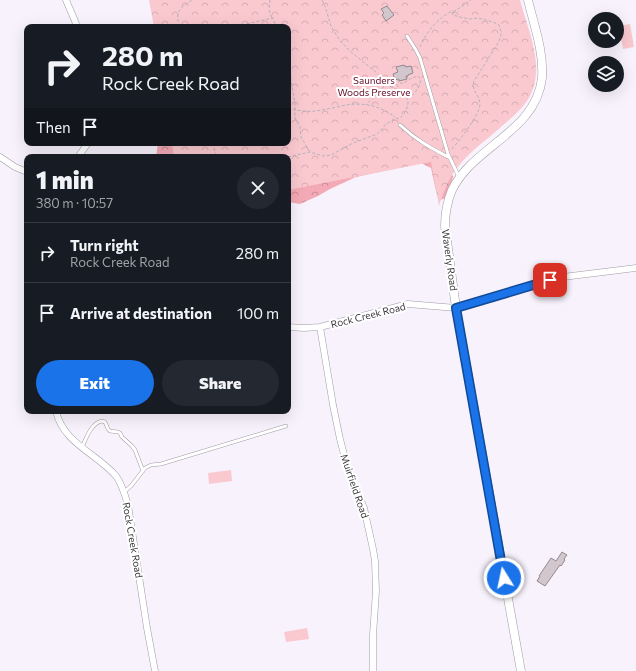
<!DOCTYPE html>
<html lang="en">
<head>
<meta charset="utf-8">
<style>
  :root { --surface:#171b24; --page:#242831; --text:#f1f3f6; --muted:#9ea1a6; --line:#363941; --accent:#1a73e8 }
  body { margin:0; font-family:Commissioner,sans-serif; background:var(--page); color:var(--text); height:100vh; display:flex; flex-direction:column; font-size:15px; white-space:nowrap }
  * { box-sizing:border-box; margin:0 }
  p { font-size:13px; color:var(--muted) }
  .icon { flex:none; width:22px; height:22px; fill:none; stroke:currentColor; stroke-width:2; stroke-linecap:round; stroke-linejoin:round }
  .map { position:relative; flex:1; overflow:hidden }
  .drawer { position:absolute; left:24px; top:154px; width:267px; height:260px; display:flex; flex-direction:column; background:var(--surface); border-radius:8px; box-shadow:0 4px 16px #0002 }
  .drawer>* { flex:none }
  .banner { position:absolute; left:24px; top:24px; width:267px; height:122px; border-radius:8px; box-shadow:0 4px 16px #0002; background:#171b24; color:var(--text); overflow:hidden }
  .fabs { position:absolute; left:588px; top:12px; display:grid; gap:8px }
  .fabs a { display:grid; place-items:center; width:36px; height:36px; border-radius:50%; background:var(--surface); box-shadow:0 4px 16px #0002; font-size:20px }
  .pin { position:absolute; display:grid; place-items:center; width:34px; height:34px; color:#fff; margin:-17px; border-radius:8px; box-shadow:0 2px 6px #0006 }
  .me { position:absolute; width:44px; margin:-22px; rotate:350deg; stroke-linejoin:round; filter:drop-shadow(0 0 3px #0008) }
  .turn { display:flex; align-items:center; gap:14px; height:84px; padding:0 12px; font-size:18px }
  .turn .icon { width:52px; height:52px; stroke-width:2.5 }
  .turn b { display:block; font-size:28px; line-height:34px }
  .then { display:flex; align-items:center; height:38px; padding:0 12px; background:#0003; gap:8px; font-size:15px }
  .round { display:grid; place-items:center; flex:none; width:42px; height:42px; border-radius:21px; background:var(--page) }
  .headline { display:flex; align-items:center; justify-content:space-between; height:68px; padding:0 12px }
  h1 { font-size:24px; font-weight:800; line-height:30px }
  .button { display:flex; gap:8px; margin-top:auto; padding:8px 12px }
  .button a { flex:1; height:46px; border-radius:24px; background:var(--accent); color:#fff; font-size:16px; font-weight:800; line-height:46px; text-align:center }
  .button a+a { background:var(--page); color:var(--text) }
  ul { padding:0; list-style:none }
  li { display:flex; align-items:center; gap:12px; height:60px; padding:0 12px; border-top:1px solid var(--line) }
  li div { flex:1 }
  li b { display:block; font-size:15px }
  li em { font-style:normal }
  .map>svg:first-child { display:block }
</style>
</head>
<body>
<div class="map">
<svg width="636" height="671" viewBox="0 0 636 671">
  <defs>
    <pattern id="forest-crowns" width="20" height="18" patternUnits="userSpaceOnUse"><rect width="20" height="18" fill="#f4aab6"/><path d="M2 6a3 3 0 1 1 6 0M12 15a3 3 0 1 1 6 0" fill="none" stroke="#c78b95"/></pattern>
    <pattern id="park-crowns" width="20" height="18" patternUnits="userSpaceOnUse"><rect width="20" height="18" fill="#fac9d0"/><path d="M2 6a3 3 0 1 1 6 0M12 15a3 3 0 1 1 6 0" fill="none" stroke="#d7adb4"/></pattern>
  </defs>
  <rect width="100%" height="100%" fill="#f8f2fc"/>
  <path fill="url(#forest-crowns)" d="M365,142L448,166L453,177L446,198L440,200L436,191L431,168L421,163L356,177L330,189L318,196L300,204L288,202V159Z
    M158,143H207L211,157H156Z"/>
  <path fill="url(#park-crowns)" d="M149,0H520C526,23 538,51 536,74C534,99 520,111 502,126C489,138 473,149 461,163C450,175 444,190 439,206L431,162L288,190V157H174L172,143H288V27H154Z"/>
  <path fill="#fac9d0" d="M630,24L634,47L623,49L619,26Z
    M231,470L232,481L209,484L208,473Z
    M307,628L309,639L286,642L284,632Z"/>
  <path fill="#d1c7cd" stroke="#93898f" d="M387,6L394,15L386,21L382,15L384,13L381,9Z
    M404,65V66H406V67L411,66L413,73L408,75V76H406L407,79L399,81V79L395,80L393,74L398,72L396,67Z
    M562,552L567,555L564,559L565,560L561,566L560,565L545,586L537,581L540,576H539L551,558L556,561Z"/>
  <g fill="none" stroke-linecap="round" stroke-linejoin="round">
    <defs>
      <path id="service" d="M407,36L416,50L420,58L448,154L459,177
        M400,125C416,140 431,148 450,158
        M82,447C86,439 91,423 102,421L105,422L108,429L110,431L118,432L120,433L122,437L132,446L135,450L143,471
        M124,492L131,486L145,468L151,465L161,464L286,426"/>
      <path id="minor" d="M66,0L75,21L77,27
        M0,157L15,167L27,172
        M78,157L88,143
        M288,327L304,328L320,327L408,304L456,308L563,277L636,268
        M320,327L333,405L340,439L349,474L364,508L373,549L375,561L376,591L373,635V671
        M56,411C63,443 96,453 116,476C122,484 125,495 128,505L147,628L155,671"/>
      <path id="tertiary" d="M521,671L456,308L445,226C445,214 447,202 452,190C473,146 536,132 542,78C544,52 534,25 528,0"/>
    </defs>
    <use href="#service" stroke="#a09ba4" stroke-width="4"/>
    <use href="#minor" stroke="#a09ba4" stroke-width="7"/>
    <use href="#tertiary" stroke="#a09ba4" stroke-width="9"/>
    <path stroke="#b6b1b9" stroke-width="1" stroke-dasharray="3 2" stroke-linecap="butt" d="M270,0L269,10L272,18
      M322,0L325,6L331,26L340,41L351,52L377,73L385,84C382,92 371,98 366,105
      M179,27C176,11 178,9 192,0
      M232,27L273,18L276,27
      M420,47L421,45C428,30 437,19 452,11
      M288,63L295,104V118L300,127L301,137L310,152
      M398,79L399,83C404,84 405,82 410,79C412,78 415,77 418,76L420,78C422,87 415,92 409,98
      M288,107C307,116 326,109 346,105C363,102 381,106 395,117
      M213,143L216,157
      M452,149C459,141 480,114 480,104C480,94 471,93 474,81L498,43L501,36V31L499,25L493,22L478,18L469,19L460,17L453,15L452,11H455L471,0
      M288,157L310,152L323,156L331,155L353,143L377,134L380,131L386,124L396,118L398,119C402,117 404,114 406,110C414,93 396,90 385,84"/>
    <use href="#service" stroke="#fff" stroke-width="3"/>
    <use href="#minor" stroke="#fff" stroke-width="6"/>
    <use href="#tertiary" stroke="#fff" stroke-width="8"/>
  </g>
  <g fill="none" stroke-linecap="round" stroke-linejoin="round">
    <defs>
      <path id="route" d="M504,578L456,308L550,280"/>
    </defs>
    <use href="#route" stroke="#114b97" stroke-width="10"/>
    <use href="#route" stroke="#1a73e8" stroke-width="7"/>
  </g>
  <g text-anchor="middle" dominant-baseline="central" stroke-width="4" stroke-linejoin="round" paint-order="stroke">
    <g font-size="10" fill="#650f2a" stroke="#fff">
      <text x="374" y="80">Saunders<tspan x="374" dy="12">Woods Preserve</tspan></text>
    </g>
    <g font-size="10" fill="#3d3a3e" stroke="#fff">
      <text transform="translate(450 260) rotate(82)">Waverly Road</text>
      <text transform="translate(368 315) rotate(-14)">Rock Creek Road</text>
      <text transform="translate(355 486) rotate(71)">Muirfield Road</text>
      <text transform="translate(133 540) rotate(80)">Rock Creek Road</text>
    </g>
  </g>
</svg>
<div class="fabs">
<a><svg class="icon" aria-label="search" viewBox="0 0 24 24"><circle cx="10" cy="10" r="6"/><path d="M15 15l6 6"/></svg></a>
<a><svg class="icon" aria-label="layers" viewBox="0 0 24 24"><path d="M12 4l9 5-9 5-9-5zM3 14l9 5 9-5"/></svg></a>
</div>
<div class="pin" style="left:550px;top:280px;background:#d93025"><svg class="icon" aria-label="arrive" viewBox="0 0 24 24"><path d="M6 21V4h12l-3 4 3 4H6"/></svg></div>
<svg class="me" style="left:504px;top:578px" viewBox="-20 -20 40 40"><circle r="17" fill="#1a73e8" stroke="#fff" stroke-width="3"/><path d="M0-11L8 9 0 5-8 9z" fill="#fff"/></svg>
<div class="banner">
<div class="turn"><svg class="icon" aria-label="right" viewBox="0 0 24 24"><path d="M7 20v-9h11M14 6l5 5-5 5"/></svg><div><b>280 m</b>Rock Creek Road</div></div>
<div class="then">Then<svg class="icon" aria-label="arrive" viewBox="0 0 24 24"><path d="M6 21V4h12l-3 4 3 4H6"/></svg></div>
</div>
<section class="drawer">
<div class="headline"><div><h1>1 min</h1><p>380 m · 10:57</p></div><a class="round"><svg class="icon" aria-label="close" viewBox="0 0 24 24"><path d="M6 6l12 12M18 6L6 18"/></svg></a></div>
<ul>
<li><svg class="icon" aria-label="right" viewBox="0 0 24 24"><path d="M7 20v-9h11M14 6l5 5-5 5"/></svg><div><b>Turn right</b><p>Rock Creek Road</p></div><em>280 m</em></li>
<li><svg class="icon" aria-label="arrive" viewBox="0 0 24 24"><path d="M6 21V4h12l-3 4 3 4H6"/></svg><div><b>Arrive at destination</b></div><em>100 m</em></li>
</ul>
<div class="button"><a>Exit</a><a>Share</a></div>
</section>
</div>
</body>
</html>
